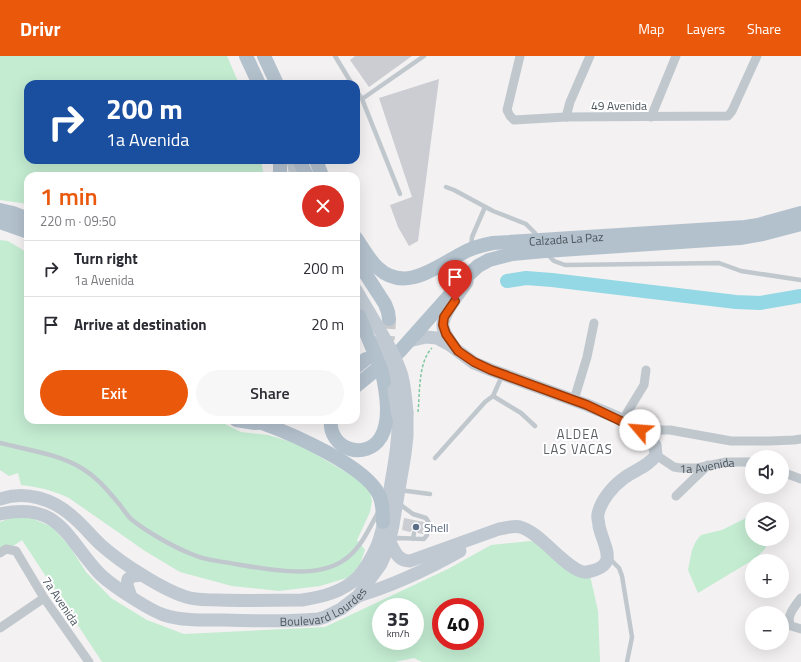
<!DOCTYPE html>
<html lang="en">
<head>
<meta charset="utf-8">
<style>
  :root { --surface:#fff; --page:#f7f7f7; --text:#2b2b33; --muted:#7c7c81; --line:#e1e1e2; --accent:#ea580c }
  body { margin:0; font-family:"Titillium Web",sans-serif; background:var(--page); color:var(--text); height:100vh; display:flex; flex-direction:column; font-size:15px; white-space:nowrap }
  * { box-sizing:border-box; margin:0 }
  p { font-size:13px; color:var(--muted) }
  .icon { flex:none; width:22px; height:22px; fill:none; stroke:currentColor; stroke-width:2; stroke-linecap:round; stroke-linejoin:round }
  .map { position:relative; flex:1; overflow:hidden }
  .panel { position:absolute; left:24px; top:116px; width:336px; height:252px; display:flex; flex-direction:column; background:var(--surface); border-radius:12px; box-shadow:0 4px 16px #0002 }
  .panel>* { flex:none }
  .hud { position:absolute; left:24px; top:24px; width:336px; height:84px; border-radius:12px; box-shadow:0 4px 16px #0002; background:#1a4fa0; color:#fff; overflow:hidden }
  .tools { position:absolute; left:745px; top:394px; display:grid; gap:8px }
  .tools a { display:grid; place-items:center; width:44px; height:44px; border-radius:50%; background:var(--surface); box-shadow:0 4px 16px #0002; font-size:20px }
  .speed { position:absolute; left:372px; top:542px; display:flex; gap:8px; font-size:20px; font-weight:700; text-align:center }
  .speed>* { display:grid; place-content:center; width:52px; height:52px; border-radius:50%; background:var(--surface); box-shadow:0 4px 16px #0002; line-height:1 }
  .speed small { font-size:10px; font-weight:400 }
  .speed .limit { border:6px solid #d22; background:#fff; color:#111 }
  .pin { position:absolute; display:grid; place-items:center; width:34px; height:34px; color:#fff; margin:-41px -17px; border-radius:50% 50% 50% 0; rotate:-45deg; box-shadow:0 0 4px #0007 }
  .pin .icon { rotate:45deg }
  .me { position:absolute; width:44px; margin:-22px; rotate:297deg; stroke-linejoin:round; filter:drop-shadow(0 0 3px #0008) }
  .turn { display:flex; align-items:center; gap:14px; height:84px; padding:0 16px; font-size:18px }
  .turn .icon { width:52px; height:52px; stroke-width:2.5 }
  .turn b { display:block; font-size:28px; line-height:34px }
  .round { display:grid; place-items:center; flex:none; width:42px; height:42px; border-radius:21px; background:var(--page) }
  .summary { display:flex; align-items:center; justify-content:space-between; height:68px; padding:0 16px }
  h1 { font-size:24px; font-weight:600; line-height:30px; color:var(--accent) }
  .action { display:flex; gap:8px; margin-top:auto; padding:8px 16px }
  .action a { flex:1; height:46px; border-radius:24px; background:var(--accent); color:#fff; font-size:16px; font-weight:600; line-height:46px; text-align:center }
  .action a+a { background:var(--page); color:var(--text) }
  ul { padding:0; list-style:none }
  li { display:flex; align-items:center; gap:12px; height:56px; padding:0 16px; border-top:1px solid var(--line) }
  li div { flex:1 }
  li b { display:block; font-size:15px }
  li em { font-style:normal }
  header { display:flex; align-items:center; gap:24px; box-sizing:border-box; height:56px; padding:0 20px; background:var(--accent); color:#fff }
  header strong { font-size:19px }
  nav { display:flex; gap:22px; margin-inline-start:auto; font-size:14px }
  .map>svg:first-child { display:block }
</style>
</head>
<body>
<header>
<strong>Drivr</strong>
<nav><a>Map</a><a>Layers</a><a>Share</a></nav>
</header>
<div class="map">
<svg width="801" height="606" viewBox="0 0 801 606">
  <rect width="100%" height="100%" fill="#f3f1f1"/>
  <path fill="#c3ecd1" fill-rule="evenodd" d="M0,0H227L239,28H28V104H261L264,120H28V148L0,144Z
    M0,184L8,185L28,197V364H217L241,376L268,379L288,385L303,391L351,419L363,427L370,436L372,445L370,456L357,484L365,494L360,508L350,521L320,530L279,535L232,530L180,516L145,495L69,442C53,434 38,431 21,429L18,417L9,420L0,414Z
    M752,459V483H768L765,493L756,502L698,537L688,514L692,494L696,485L701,479L722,474Z
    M10,462H31L52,471L70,491L86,516L111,542L147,564L184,578L325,571L448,513L491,489L531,485L565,499L589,515L598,555L600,606H422L414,602L395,606H102L22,484L0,499V466ZM381,551H415V585H381ZM441,551H475V585H441Z"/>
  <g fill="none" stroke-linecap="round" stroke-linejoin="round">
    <path stroke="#94d8e5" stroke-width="14" d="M507,225L526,222L552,224L736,246L760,247L801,240"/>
  </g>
  <path fill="#cbcdd2" d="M355,0H412L369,31L350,4Z
    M439,23L418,185L409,190L398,171L390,149L412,141L379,42Z
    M404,462L424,466L427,470H430L429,476L426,475L423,478L418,477L415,473L412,474L410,476L402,474Z"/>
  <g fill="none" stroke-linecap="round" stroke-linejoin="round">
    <path stroke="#c9cacc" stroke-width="14" stroke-dasharray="14 7" stroke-linecap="butt" d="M380,291L388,281L389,263"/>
    <path stroke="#7ec7a0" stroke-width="1.5" stroke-dasharray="3 2" stroke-linecap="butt" d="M418,356C420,337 418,306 432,292"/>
    <path stroke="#c0c8ce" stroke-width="4.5" d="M335,0L352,28
      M356,34L362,43L400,138
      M362,43L424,0
      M446,131L454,134L493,155L526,168L535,177L537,181
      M471,192L472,181L485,151
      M547,198L554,205L565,209L719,207L741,215L801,224
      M493,340L502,320
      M0,387C28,394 59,398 83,413C98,422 108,435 120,449C123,453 127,459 131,463C147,476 175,492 194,499C207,505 222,505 235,508C267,513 316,524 344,504C361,493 369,472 379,455
      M435,402L485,346L493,340L521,357L535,370
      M399,434L430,438
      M398,447L413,458L426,462L429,467
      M391,483L399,482L424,483L427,479
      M413,483L414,477
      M609,502L619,512L622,520L632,581L627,606"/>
    <g stroke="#c0c8ce" stroke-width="9">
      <path d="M520,0L507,54L510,60L514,64L566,61L728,60L732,55L757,0"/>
      <path d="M566,61L570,46L590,0"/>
      <path d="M651,61L676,0"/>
      <path d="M574,344L587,301L594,267"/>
      <path d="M622,365L644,329L646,314"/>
      <path d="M640,374H670L731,385H769L794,384L801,383"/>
      <path id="s1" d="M656,399L674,411L680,412H697L726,406H752"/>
      <path d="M782,416L801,423"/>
      <path d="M676,440L708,409"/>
      <path d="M0,497L6,493L16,495L44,542L89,606"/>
      <path d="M801,542C795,550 785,561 791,570L801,573"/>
      <path d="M0,572L44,542"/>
    </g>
    <g stroke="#c0c9d2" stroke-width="13">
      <path d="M293,104L296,120"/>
      <path d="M356,234L369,256"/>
      <path d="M454,291C450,285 444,278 443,271C441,259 460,237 467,226"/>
      <path d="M0,443C26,434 53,443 73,461C83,469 91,480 101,489C120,506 165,536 190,542C199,544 210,544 220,544C247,545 275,544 302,544C322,541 343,536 358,521C366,512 372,501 377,490C384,472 387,452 390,433C394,409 399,385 398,360"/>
      <path id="s2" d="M0,458C58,445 66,481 98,516C109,528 149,554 164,559C182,565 205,564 224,564C255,565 287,566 318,563L325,561L341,553L358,540L381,508L388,492L393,469L405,398L407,380V357"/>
      <path d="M390,486C395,496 398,505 410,505L499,473C506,472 514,469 520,471C540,475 570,519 587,516C620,510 604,492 599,470C599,466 597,462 598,458C601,444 613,430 624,422C635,414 649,410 656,399L655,389L647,379L640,374L616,361L587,349L491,314L474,307L450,289L437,282L426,281L409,285"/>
      <path d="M358,540C394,529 428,513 460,495"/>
      <path d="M131,541L127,529L128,523L133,520L142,519"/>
    </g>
    <g stroke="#b3c1cd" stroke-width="14">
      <path d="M246,0L259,28"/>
      <path d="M264,0L277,28"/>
      <path d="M280,104V120"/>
      <path d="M299,104L307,120"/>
      <path d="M316,104L322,120"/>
      <path d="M0,154L13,157L28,163"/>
      <path d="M0,166L28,176"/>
      <path id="s3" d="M356,182C363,192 369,204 378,212C405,237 436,211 461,198C471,192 482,189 493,187L745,171L758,169L801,157"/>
      <path d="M356,203L385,248L388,256L389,263"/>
      <path d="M399,296L465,222L478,210L489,204L512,198L545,195L740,182L763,178L801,168"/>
      <path d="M356,311L366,303"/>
      <path d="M356,330L378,312"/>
      <path d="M236,364L255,367L271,366"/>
      <path d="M331,364C328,393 366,406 381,381C390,365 387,343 384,326"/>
      <path d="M262,367C292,378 366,410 379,439C383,447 383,458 383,466"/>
    </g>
    <path stroke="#c0c9d2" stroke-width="13" d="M369,256C381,277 395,297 402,320C405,332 406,345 407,357
      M378,286L392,321L398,360"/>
    <path stroke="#b3c1cd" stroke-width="14" d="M359,260L381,313L384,326"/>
  </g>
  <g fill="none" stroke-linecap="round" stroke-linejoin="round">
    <defs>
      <path id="route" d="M455,245L444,261L443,269L446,278L458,295L474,306L491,314L587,349L640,374"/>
    </defs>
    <use href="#route" stroke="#983908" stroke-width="10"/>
    <use href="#route" stroke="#ea580c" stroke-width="7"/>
  </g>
  <circle fill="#5c6f8a" stroke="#fff" stroke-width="1.5" cx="416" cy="471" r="4"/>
  <g text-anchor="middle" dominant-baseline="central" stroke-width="4" stroke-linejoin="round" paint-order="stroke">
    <g font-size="12" fill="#4a545c" stroke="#fff">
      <text x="619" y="49">49 Avenida</text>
      <text stroke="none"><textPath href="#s3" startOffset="236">Calzada La Paz</textPath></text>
      <text stroke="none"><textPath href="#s1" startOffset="55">1a Avenida</textPath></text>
      <text transform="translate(61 545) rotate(56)">7a Avenida</text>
      <text stroke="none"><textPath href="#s2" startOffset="366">Boulevard Lourdes</textPath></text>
    </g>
    <g font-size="12" fill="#4e5e75" stroke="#fff" text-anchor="start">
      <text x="424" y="471">Shell</text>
    </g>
    <g font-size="13" letter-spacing="1" fill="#5d6165" stroke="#fff">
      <text x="578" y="378">ALDEA<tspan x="578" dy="15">LAS VACAS</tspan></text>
    </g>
  </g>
</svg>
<div class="tools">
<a><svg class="icon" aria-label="sound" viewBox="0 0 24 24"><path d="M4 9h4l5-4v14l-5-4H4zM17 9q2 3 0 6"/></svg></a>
<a><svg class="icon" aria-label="layers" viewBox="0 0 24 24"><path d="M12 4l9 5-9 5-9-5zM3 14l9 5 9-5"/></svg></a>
<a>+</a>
<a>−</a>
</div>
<div class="speed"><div>35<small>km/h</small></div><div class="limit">40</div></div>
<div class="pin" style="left:455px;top:245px;background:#d93025"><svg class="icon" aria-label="arrive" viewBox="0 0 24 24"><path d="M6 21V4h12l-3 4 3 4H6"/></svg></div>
<svg class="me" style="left:640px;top:374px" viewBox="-20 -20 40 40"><circle r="19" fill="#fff"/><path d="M0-13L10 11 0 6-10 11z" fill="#ea580c"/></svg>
<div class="hud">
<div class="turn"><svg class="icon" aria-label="right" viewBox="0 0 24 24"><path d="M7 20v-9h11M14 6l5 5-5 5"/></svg><div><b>200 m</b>1a Avenida</div></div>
</div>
<section class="panel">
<div class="summary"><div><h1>1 min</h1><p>220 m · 09:50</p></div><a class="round" style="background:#d93025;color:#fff"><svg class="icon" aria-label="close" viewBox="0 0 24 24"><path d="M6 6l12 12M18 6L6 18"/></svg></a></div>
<ul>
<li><svg class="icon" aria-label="right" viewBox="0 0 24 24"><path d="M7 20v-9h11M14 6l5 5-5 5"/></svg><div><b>Turn right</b><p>1a Avenida</p></div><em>200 m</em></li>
<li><svg class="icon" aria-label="arrive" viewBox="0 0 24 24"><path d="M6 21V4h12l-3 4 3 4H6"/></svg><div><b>Arrive at destination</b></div><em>20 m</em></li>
</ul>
<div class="action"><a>Exit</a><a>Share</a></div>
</section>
</div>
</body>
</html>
